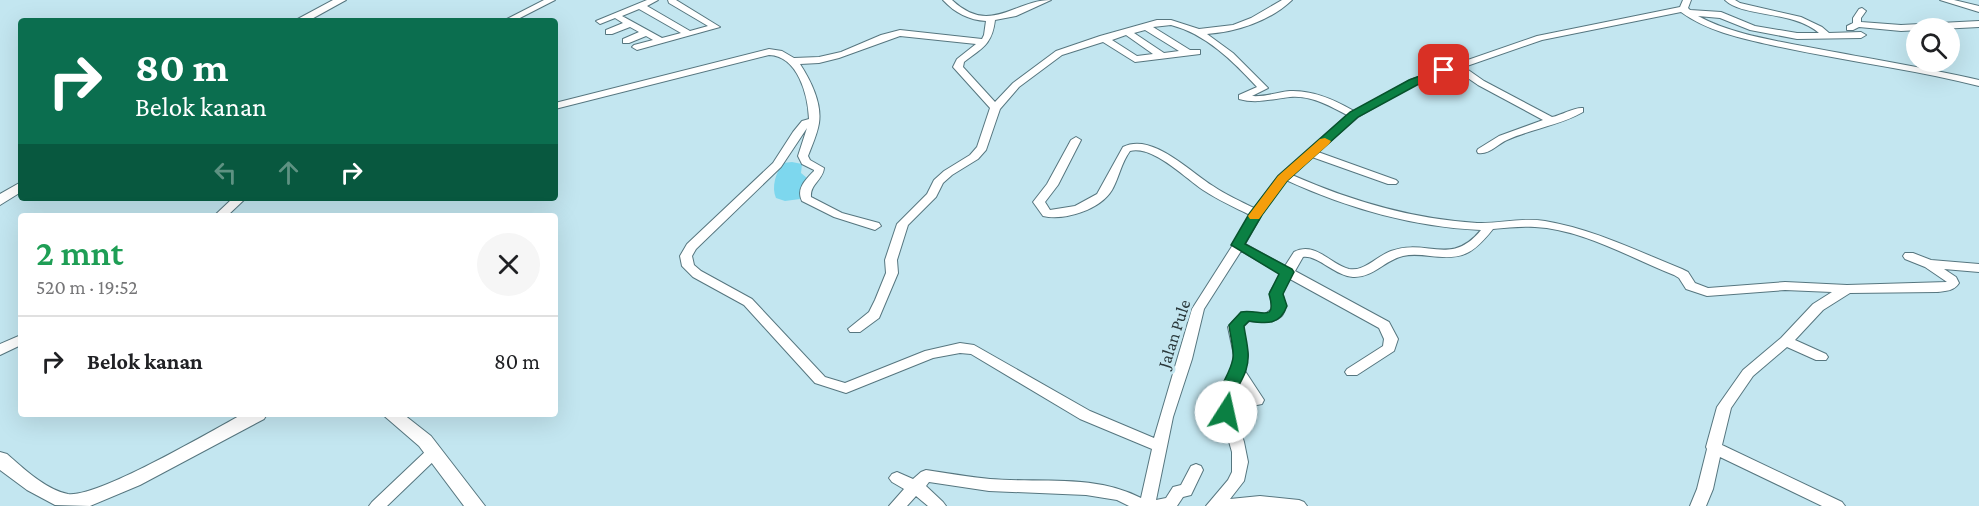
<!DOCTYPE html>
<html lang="id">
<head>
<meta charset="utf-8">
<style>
  :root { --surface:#fff; --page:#f6f6f6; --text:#202124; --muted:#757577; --line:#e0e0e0 }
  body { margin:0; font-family:"Crimson Pro",serif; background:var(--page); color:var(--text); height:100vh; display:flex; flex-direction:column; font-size:22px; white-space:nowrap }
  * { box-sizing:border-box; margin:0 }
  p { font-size:20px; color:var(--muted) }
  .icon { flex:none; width:33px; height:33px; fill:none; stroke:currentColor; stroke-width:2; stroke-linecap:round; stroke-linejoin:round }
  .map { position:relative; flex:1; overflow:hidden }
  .sheet { position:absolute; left:18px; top:213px; width:540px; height:204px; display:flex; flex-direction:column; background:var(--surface); border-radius:6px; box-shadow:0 6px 24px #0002 }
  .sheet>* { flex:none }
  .hud { position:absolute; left:18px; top:18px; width:540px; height:183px; border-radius:6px; box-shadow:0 6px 24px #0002; background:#0b6e4f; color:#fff; overflow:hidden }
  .buttons { position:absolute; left:1906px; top:18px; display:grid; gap:12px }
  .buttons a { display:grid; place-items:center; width:54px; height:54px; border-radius:50%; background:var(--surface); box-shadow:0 6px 24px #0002; font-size:30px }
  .pin { position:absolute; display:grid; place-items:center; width:51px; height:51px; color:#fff; margin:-26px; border-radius:12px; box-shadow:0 3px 9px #0006 }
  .me { position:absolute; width:66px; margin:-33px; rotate:10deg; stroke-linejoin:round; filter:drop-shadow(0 0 4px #0008) }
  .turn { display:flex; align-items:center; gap:21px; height:126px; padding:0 18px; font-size:27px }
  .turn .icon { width:78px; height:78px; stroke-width:2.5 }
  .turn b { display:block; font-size:42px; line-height:51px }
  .lanes { display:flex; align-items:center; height:57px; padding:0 18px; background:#0003; justify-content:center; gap:30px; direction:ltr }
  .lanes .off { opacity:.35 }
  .round { display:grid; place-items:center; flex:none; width:63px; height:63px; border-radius:32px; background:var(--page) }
  .summary { display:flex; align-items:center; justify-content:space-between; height:102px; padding:0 18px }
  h1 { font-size:36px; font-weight:600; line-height:45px; color:#1e9e55 }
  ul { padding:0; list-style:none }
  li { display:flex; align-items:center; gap:18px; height:90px; padding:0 18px; border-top:2px solid var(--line) }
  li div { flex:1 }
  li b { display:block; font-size:22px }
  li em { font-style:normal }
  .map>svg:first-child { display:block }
</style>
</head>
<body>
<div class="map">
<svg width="1979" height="506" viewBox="0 0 1979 506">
  <rect width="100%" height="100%" fill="#c3e6f0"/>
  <path fill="#7dd7ee" d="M792,162L802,164L801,173L807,178V192L800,199L785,201L776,198C771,187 776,172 783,163Z"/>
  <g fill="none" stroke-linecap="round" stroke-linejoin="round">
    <defs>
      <path id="minor" d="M544,0H555L514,21H503Z
        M647,0H658L647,6L690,31L708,26L669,3L668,0H676L720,27L637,50L632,47L634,45L653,40L646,36L629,43H623V39L639,32L630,27L612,34H606V30L623,23L615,18L600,24L596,21ZM639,9L681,33L662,38L622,16Z
        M943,0H952C990,36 1014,0 1051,0L1016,16L995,20C992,45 982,48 964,62L963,67L995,102L1013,83L1056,51L1100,36L1157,20H1171L1199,29L1233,25L1251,18L1282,0H1292C1270,21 1237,32 1207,34L1233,53L1268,88L1252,96C1265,97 1278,92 1290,91C1313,90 1335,100 1354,111L1410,80L1537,36L1680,7L1683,0H1691L1688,8L1690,10L1721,12L1755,26L1797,33H1819C1792,10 1744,18 1725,0H1735L1740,3L1801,17L1822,27L1829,33L1861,32L1866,35L1861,38L1797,39L1750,30L1720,18L1698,16C1731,34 1772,40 1808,47C1865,58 1922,67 1979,80V86C1951,79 1922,73 1893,68C1853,61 1812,54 1771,45C1740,38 1707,31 1681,12L1542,40L1464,67L1484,81L1552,117C1562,115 1574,107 1583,108V112C1561,125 1531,129 1507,140C1498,144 1489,155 1478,153L1477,151L1478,149L1499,136L1543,120L1478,85L1456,70L1416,84L1358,117L1318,152L1396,180L1398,182L1396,184H1388L1312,157L1292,175C1351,201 1412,219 1477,223C1499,224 1522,217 1545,221C1593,229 1637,251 1682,269L1688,272L1695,283L1708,288L1785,282L1847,285L1947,282L1925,267L1905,259L1903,256L1905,253H1913L1931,260L1979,264V272L1944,269L1956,277L1959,283C1954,291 1946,291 1937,292L1850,293L1823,310L1795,340L1826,354L1828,357L1826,360H1816L1787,347L1753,376L1731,408L1722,445L1842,502L1845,506H1822L1720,457L1713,489L1706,506H1690L1697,489L1707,449L1706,447L1717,407L1743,370L1781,338L1813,304L1832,292L1785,290L1707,296L1686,289L1679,278L1674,275C1631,258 1581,229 1535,227C1521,226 1507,228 1493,229C1473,254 1463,260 1430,256C1421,255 1412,254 1403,256C1385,260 1373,278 1353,277C1335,276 1318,255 1303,257L1295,271L1389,322L1398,339L1394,351L1357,375H1347L1345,372L1347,369L1383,346L1384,339L1379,328L1290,279L1282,292C1283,296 1285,302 1285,307C1284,325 1261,322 1249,321L1242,328L1248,355L1245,371L1264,400L1262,404L1257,405L1252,404L1240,384L1232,403L1244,442L1248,462L1244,481L1230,499L1260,496L1299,500L1304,502L1307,506H1206L1228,480L1232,472V452L1218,403L1231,371L1234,355L1228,327C1241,310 1246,312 1265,314L1272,309L1270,292L1281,274L1241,251L1204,309L1192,359L1173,417L1156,500L1166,498L1173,487L1181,485L1191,466L1196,464L1201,466L1203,470L1191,495L1183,497L1177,506H1129L1117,500L1086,495L989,491L929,482L926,486L943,502L946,506H928L916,496L907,506H889L904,489L892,482L889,478L892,474L897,472L913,479L921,472L926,470C947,473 969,477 990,479C1040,483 1096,474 1141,498L1152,449L1080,419L971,354L960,353L933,358L846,393L815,383L744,305L693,277L682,266L680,256L687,244L773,163L793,132L802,121L809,119C808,95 798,56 769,55L555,109V103L769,49L782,51L794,58L819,57L841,52L881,35L900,30L982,39L984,35L986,21C969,20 955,13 943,0ZM1171,25C1206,34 1233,61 1257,87L1239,95V99C1257,104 1271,99 1290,97C1311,95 1330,106 1347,115L1278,176L1254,208C1240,201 1226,195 1213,186C1190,172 1152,132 1123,147L1097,194L1075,206L1050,210L1045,202L1058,185L1081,140L1076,137L1071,140L1047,184L1033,202L1043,216C1064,221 1100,210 1112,190C1119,178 1121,163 1130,151C1153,145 1185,178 1203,190C1218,200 1234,207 1250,215L1236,240L1192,309L1154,438L1090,411L974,345L960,343L925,351L845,383L825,377L752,299L701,271L694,265L692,256L696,249L781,167L807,128L798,156L802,164L814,170V171C805,180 796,189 802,201L834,217L875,230L881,226L879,223L842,213L811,197C810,184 823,180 824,168L810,160L808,156C812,145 817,135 819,123C822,103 811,81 800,64L819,63L839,58L900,36L976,44L957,59L953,67L990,108L977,147L970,155L944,171L934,180L927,194L897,224L885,260L886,273L875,300L869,312L848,329L850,332H860L879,318L898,273L897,260L908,225L936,197L943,183L952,175L978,159L986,150L1000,109L1019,87L1062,55L1103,42L1135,62L1200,54V50H1190L1153,27ZM1145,30L1179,51L1164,53L1134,33ZM1126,35L1153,54L1137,56L1112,40ZM1286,180C1347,208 1413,227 1481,230C1451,267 1427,238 1391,251C1377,256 1364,272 1349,269C1330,264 1315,241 1294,252L1285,266L1245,244L1262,214Z
        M1940,0H1954L1979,6V12Z
        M1862,8L1866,11L1861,18V22L1901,25L1979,21V27L1901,31L1859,27L1853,30H1847V26L1853,23V18L1859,9Z
        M233,198H246L227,216H214Z
        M21,335V345L0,355V344Z
        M434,446L439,448L441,452L439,456L387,506H369L372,502L429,448Z"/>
      <path id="major" d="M333,0H346L308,21H294Z
        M21,182V192L0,205V194Z
        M243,414H267L264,419L140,485L90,506L55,505L27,490L0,470V452L7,454C23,468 46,490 68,494C98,498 211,431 243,414Z
        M382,414H403L431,436L485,506H464L419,446Z"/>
    </defs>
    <use href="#minor" stroke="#56767f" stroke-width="2"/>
    <use href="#major" stroke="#56767f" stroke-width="2"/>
    <use href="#minor" fill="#fff" fill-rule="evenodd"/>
    <use href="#major" fill="#fff" fill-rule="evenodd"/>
  </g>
  <path fill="#0b8043" stroke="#07532c" stroke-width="1.5" d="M1444,67L1448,68V73L1417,85L1358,117L1287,181L1262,215L1245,244L1292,269L1294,272L1283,294L1287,306C1280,325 1267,324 1249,321L1244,326C1246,341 1251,355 1246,370C1243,380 1236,388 1234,397C1232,404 1235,410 1232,416H1220C1209,396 1230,378 1233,358C1234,348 1230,335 1229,325L1241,312C1258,308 1278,325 1269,294L1279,274L1231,245L1249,214L1278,176L1350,112L1409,80Z"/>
  <path fill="#f59e0b" d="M1325,138L1331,141L1329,144L1287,181L1259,219H1250L1248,216L1278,176L1320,139Z"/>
  <g text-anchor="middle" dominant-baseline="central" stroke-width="6" stroke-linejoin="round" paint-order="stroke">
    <g font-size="18" fill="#2b393c" stroke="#c3e6f0">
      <text transform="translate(1174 334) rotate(-72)">Jalan Pule</text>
    </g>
  </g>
</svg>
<div class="buttons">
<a><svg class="icon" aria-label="search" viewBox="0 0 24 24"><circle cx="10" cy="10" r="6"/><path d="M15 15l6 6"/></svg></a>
</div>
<div class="pin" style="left:1444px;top:70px;background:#d93025"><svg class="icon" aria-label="arrive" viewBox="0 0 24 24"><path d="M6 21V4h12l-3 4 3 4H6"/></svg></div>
<svg class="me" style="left:1226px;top:412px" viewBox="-20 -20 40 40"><circle r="19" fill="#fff"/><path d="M0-13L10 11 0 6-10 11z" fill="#0b8043"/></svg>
<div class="hud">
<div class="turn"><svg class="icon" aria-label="right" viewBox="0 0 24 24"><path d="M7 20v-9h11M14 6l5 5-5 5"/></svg><div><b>80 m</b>Belok kanan</div></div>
<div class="lanes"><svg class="icon off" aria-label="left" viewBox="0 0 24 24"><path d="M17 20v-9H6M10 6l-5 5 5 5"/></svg><svg class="icon off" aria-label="ahead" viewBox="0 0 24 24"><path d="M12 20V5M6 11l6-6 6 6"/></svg><svg class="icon" aria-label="right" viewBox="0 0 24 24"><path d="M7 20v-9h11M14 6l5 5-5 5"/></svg></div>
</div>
<section class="sheet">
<div class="summary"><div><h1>2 mnt</h1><p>520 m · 19:52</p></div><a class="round"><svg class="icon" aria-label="close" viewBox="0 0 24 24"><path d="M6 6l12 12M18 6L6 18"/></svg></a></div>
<ul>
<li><svg class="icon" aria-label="right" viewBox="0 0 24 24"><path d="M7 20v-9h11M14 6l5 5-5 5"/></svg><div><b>Belok kanan</b></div><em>80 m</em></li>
</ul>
</section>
</div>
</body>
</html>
